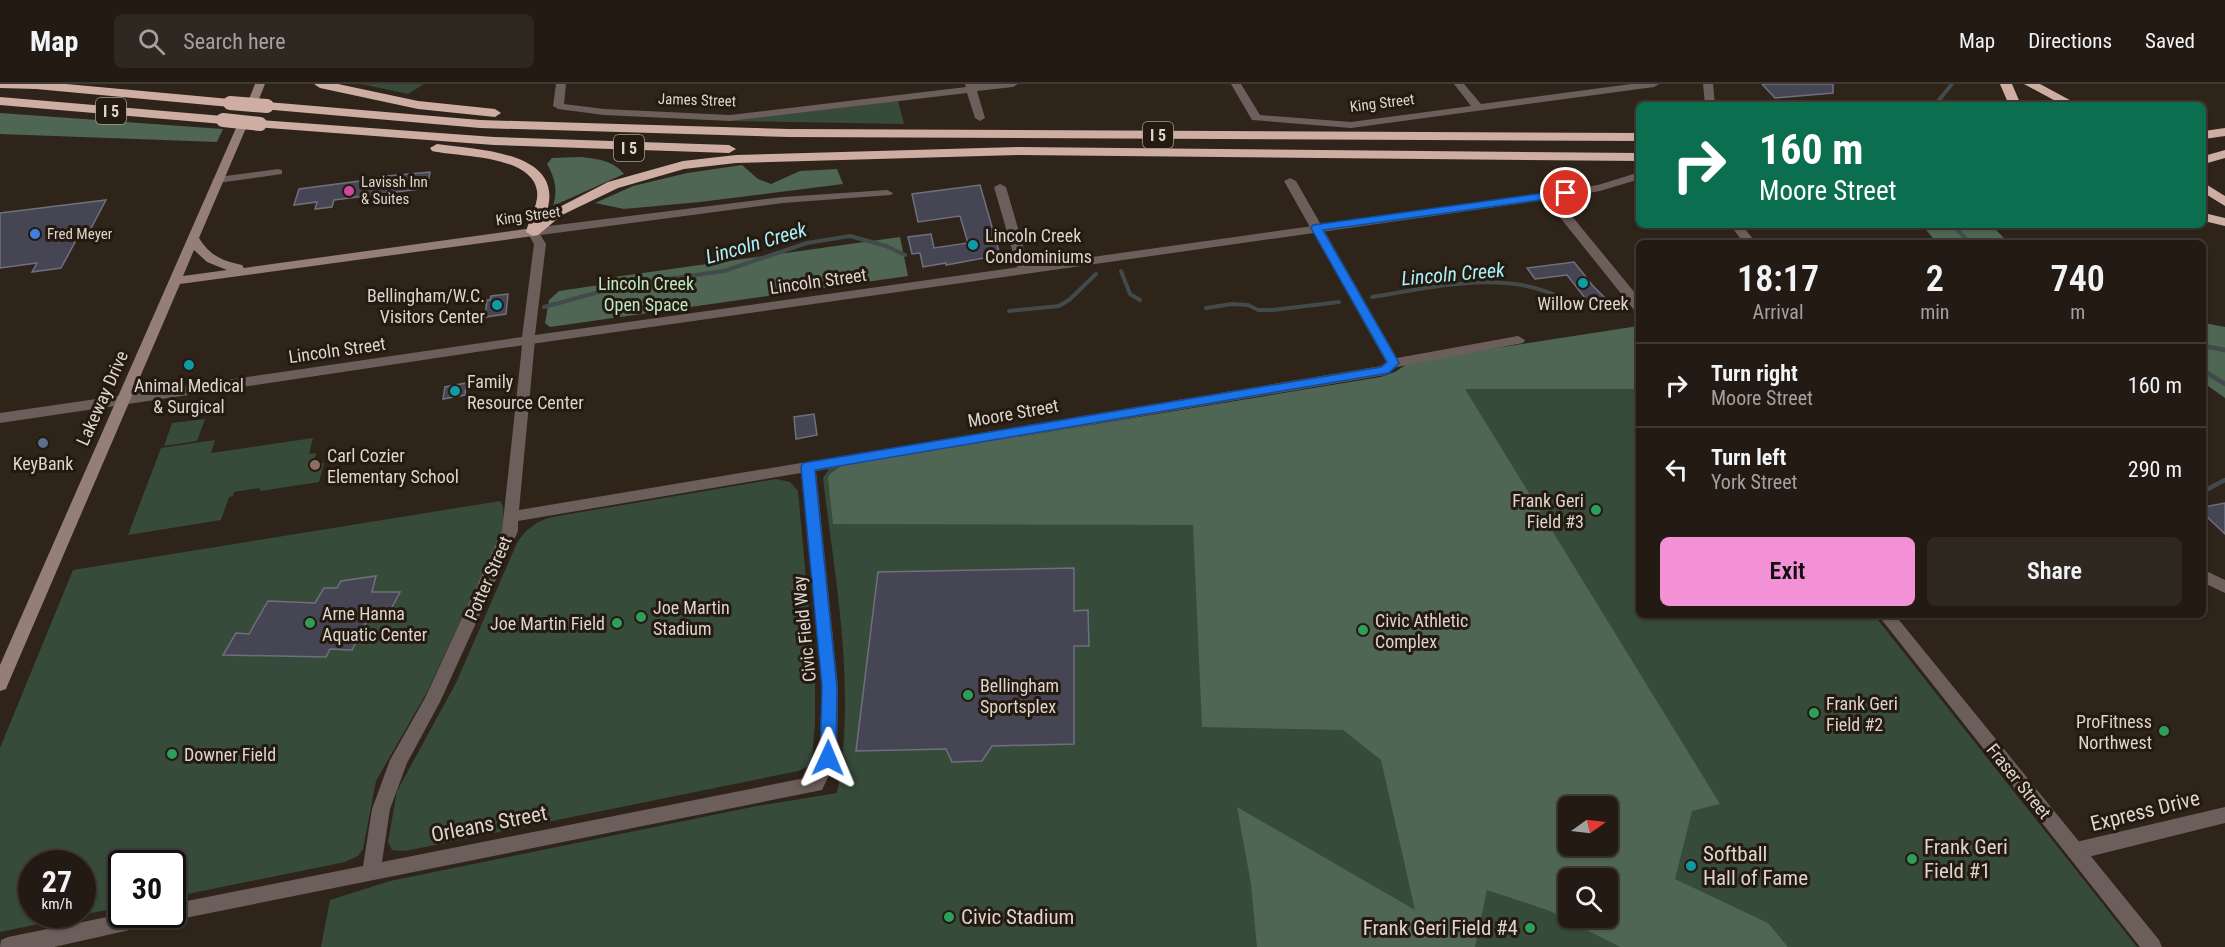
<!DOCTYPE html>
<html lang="en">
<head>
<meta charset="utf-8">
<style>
  :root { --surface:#231b13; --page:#2f2821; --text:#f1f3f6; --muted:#a3a1a0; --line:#403933; --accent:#f391d6 }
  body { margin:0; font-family:"Roboto Condensed",sans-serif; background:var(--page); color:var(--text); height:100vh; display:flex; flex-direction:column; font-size:22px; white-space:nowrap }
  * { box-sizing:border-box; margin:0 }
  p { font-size:20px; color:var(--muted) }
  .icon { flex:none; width:33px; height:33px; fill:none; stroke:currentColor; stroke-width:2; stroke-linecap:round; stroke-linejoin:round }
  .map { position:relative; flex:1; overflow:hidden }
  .panel { position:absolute; left:1636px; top:156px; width:570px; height:378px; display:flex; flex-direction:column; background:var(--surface); border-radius:9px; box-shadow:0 2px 4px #0004,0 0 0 2px var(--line) }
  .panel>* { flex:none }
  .top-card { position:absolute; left:1636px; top:18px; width:570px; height:126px; border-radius:9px; box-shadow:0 2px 4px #0004,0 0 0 2px var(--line); background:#0b6e4f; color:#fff; overflow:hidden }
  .needle { width:39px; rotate:76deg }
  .controls { position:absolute; left:1558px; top:712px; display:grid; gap:12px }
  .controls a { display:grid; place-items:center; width:60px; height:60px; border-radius:9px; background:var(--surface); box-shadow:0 2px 4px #0004,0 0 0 2px var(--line); font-size:30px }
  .speed { position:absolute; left:18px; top:766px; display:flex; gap:12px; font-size:30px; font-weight:700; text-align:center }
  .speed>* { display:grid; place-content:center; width:78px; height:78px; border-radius:50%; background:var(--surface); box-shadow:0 2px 4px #0004,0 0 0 2px var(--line); line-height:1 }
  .speed small { font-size:15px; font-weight:400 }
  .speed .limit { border:3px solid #111; border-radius:9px; background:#fff; color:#111 }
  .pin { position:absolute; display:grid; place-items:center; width:51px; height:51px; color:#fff; margin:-26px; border:3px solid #fff; border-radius:50%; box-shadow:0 2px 6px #0007 }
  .me { position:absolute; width:66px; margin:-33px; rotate:1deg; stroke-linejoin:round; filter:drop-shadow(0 0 4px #0008) }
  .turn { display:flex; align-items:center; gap:21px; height:126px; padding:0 24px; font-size:27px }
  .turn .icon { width:78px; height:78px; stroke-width:2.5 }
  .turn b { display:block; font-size:42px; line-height:51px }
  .eta { display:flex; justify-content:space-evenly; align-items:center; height:102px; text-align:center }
  .eta b { font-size:36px; font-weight:600; line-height:42px }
  .primary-button { display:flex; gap:12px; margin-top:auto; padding:12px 24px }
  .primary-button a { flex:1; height:69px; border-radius:9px; background:var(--accent); color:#111; font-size:24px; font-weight:600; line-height:69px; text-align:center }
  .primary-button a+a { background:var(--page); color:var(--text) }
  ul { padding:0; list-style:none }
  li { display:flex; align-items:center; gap:18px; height:84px; padding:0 24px; border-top:2px solid var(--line) }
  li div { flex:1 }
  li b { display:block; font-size:22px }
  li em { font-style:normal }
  header { display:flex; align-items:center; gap:36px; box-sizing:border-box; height:84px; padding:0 30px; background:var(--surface); border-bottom:2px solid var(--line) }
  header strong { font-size:28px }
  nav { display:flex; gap:33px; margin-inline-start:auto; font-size:21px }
  .search { width:420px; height:54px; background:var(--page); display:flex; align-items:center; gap:15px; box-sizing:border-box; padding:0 21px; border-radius:9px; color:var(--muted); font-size:22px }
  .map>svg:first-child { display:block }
</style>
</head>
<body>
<header>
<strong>Map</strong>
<div class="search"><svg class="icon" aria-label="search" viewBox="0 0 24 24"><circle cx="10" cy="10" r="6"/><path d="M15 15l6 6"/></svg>Search here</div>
<nav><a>Map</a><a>Directions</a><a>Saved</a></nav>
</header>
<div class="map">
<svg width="2225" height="863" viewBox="0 0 2225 863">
  <rect width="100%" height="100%" fill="#2f2419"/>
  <path fill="#374b3b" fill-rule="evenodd" d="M361,0H424L408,10Z
    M898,17L904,40L728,37Z
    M1639,242L1640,531H1874L2137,863H321L330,816L390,797L757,722L837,709C857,605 835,497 823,394L829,385L1381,293L1395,288L1412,277ZM1569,723H1608V762H1569ZM1569,795H1608V834H1569Z
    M205,335L197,357L164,362L172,339Z
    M313,354L309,370L316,369L313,381L324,379L319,398L260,407V404L234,408L233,412L229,413L221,436L128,451L161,364L215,356L211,369Z
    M776,395L790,398L798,407L815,594V639L812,676L807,683L798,687L405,767L392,766L388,758L397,707L456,599L517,459C525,446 536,437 552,433Z
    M500,417L503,422L504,444L427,608L376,697L363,765L358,772L345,778L173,813L172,780H122L121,823L0,848V664L73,486ZM32,780H82V831H32Z"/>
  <path fill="#4e6653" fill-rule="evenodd" d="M0,29L223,45L217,58L0,50Z
    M580,73C597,75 613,76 624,90L553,122C558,107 555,94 547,80L552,74Z
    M742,81L758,95L771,100L800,87L837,85L843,100L700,118L624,125L595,119L633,102L687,89Z
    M1922,141H1991L2009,159H1937Z
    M900,153L908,192L550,243L545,239L549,216L559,207L606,200L607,194Z
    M2204,239L2225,243V314L2204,299Z
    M1639,242V305H1465L1720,720L1692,727L1675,795L1768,839L1788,863H1620L1550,827L1487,806L1475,863H1257L1251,800L1237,723L1415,826L1381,676L1343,646L1202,643L1193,441L833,440L828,394L830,390L841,382L1381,293L1395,288L1412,277ZM1569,723H1608V762H1569ZM1569,795H1608V834H1569Z"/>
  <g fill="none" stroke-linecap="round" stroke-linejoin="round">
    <path stroke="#424a4b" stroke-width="4" d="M1935,21L1952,0
      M1953,141L1970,159
      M1121,187L1130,210L1140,216
      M1372,213C1436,203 1510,183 1569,218
      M544,223L625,201L724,187L807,159L850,152L886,162L905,171
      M1206,224L1232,220L1248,221L1258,226H1273L1339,218
      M1009,227L1059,222L1069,216L1096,190"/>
    <path stroke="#424a4b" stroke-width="4.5" d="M2204,262L2225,266
      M2204,287L2225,300
      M2204,407L2225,396"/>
  </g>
  <path fill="#454554" stroke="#6f6f7f" stroke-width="1.5" d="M1762,0H1833V9L1775,14Z
    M430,88L427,104L334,116L332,123L315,125L317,118L294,121L299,105L375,95L376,93Z
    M980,101L1000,171L946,181V179L923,183L920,169L912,170L908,153L931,150L934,164L968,159L960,132L918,138L912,110Z
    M106,116L89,148L80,149L61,184L32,188L37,179L0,184V129Z
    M1574,178L1593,202L1607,216L1589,219L1567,191L1535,195L1527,184Z
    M508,210L506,230L485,233L487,216H490L491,212Z
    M466,299L465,311L443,315L445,303Z
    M814,330L817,351L796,355L794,333Z
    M2225,419V450L2204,430V423Z
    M1074,484V527L1088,526L1089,562H1074V660L992,662L982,677L952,678L946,665L856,667L878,488Z
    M376,492L372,508H400L389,529H371L352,566L330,565L326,573L223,571L236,549L249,550L268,517L315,519L324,504H337L341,497Z"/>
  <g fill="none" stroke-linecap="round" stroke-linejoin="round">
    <path fill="#6c5e5a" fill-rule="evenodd" d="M556,0H566L564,20L604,25L730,31L966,3L965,0H1018L1013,3L977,7L985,34L980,37L975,34L967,9L730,37L604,31L558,25L553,22Z
      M1231,0H1241L1260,31L1351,38L1471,22L1454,0H1464L1481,20L1631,0H1659L1654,3L1351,44L1252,36Z
      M278,85L282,86V90L218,99L212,96L218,93Z
      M1290,94L1296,97L1397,274L1518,252L1525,256L1523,259L1397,283L1385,291L816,387L838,604L837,674L822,706L170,837L54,863H0L1,856L8,853L122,830L172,831V820L363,782L372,725L390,676L425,614L502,447L523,253L528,252L535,256L519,426L1381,282L1386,278L1284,97ZM801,389L822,604L819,674L810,693L382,778L390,725L407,679L440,618L518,447V437Z
      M1000,100L1006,103L1030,186L1028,189L1024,190L1018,186L994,103Z
      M887,106L893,109L891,111L783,119L533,152L527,148L533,144L783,113Z
      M1730,141H1742L1756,159H1744Z
      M2204,486L2225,496V509L2204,499Z
      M2225,723V739L2076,776L2069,773L2067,767L2069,761L2076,758Z"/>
    <path fill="#6c5e5a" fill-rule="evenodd" d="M1703,0H1713L1715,21H1705Z
      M1640,88V95L1600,107L1557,114L1640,215V228L1635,227L1546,116L531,260L0,339V329L522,253L534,160L527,148L533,144L537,145L546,160L535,251L1549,109L1598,101Z
      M1878,531H1895L2159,856L2162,863H2140Z"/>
    <path fill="#947e77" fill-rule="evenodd" d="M255,0H265L259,15L254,18L249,15Z
      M241,41L246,44L199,154C210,172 223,177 242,181L244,184L533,144L539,148L533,152L180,200L8,600L6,605L0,607V581L236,44ZM194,166L207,178L227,186L183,192Z"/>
    <path fill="#ceada2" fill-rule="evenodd" d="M0,0H66L230,15L236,19L230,23L36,5L0,4Z
      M314,0H338L418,17L495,25L501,29L495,33L418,25L320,4Z
      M2000,0H2012L2021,21H2009Z
      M2024,0H2040L2079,21H2063Z
      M0,13L223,32L229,36L223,40L0,21Z
      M267,18L480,36L788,45L1640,49V57L788,53L480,44L262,25L261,22L262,19Z
      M260,36L494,53L729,61L736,65L729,69L494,61L255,43L254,40L255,37Z
      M2225,44V52L2204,55V47Z
      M437,60C478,66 568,67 546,130L608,98L683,77L736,71L1019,63L1640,69V77L1019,71L736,79L684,85L618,104L562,131L538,151L533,152L526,148C529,135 539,120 537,107C532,71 459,73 432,67L430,64Z
      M2225,66V74L2204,80V72Z
      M2204,99L2225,112V122L2204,109Z
      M2204,129L2225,134V142L2204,137Z"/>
    <path stroke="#ceada2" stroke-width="14" d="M230,19L267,22
      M223,36L260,40"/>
  </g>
  <path fill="#1a73e8" stroke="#114b97" stroke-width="1.5" d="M1566,106L1571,109L1570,112L1323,146L1399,279L1389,289L815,386L837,603L836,674L834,679L828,681L822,679L820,674L822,603L801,383L803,379L1381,283L1387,278L1311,144L1313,141Z"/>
  <circle fill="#d1479c" stroke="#251a10" stroke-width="2" cx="349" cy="107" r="6"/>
  <circle fill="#3f7fe0" stroke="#251a10" stroke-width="2" cx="35" cy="150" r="6"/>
  <g fill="#0f9aa8" stroke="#251a10" stroke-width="2">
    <circle cx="973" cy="161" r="6"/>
    <circle cx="1583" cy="199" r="6"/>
    <circle cx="497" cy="221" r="6"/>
    <circle cx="189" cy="281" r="6"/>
    <circle cx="455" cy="307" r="6"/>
    <circle cx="1691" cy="782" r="6"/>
  </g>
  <circle fill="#5c6f8a" stroke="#251a10" stroke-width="2" cx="43" cy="359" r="6"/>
  <circle fill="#8d6e63" stroke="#251a10" stroke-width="2" cx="315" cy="381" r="6"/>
  <g fill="#2e9e5b" stroke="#251a10" stroke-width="2">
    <circle cx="1596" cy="426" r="6"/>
    <circle cx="641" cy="533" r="6"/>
    <circle cx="310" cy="539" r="6"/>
    <circle cx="617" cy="539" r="6"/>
    <circle cx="1363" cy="546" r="6"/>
    <circle cx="968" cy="611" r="6"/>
    <circle cx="1814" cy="629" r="6"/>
    <circle cx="2164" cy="647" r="6"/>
    <circle cx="172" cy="670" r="6"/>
    <circle cx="1912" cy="775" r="6"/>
    <circle cx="949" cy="833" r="6"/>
    <circle cx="1530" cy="844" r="6"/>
  </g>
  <g text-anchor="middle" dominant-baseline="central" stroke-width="6" stroke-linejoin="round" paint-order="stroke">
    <g font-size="15" fill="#ddd5cf" stroke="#251a10">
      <text transform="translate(697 16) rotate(2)">James Street</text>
      <text transform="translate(1382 19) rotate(-7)">King Street</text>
      <text transform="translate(528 132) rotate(-8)">King Street</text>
    </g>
    <g font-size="15" fill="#ddd5cf" stroke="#251a10" text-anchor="start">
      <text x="361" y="98">Lavissh Inn<tspan x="361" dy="17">&amp; Suites</tspan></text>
      <text x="47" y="150">Fred Meyer</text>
    </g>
    <g fill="#251a10" stroke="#a69d96" stroke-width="1.5">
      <rect x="96" y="14" width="30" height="26" rx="4.5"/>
      <rect x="1143" y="38" width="30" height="26" rx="4.5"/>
      <rect x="614" y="51" width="30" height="26" rx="4.5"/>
    </g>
    <g font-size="16" font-weight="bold" fill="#ddd5cf">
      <text x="111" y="27">I 5</text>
      <text x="1158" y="51">I 5</text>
      <text x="629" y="64">I 5</text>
    </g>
    <g font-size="18" fill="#ddd5cf" stroke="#251a10" text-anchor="start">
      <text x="985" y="151">Lincoln Creek<tspan x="985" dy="21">Condominiums</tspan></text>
      <text x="485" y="211" text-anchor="end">Bellingham/W.C.<tspan x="485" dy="21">Visitors Center</tspan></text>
      <text x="1583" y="219" text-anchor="middle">Willow Creek</text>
      <text x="467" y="297">Family<tspan x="467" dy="21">Resource Center</tspan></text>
      <text x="189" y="301" text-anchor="middle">Animal Medical<tspan x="189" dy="21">&amp; Surgical</tspan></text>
      <text x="327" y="371">Carl Cozier<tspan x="327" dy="21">Elementary School</tspan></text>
      <text x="43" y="379" text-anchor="middle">KeyBank</text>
      <text x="1584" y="416" text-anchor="end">Frank Geri<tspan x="1584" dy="21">Field #3</tspan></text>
      <text x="653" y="523">Joe Martin<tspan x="653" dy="21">Stadium</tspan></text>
      <text x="322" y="529">Arne Hanna<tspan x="322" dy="21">Aquatic Center</tspan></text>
      <text x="1375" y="536">Civic Athletic<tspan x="1375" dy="21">Complex</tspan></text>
      <text x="605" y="539" text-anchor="end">Joe Martin Field</text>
      <text x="980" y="601">Bellingham<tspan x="980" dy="21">Sportsplex</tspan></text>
      <text x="1826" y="619">Frank Geri<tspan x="1826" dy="21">Field #2</tspan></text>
      <text x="2152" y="637" text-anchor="end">ProFitness<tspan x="2152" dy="21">Northwest</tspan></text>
      <text x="184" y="670">Downer Field</text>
    </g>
    <g font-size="18" fill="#ddd5cf" stroke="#251a10">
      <text transform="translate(818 197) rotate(-8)">Lincoln Street</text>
      <text transform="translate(337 266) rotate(-8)">Lincoln Street</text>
      <text transform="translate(102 314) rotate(-66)">Lakeway Drive</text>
      <text transform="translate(1013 329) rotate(-10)">Moore Street</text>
      <text transform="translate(488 494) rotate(-66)">Potter Street</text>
      <text transform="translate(804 545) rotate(-96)">Civic Field Way</text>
      <text transform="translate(2019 697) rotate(51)">Fraser Street</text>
    </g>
    <g font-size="18" fill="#bae9c3" stroke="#251a10">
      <text x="646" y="199">Lincoln Creek<tspan x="646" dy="21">Open Space</tspan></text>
    </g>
    <g font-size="20" font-style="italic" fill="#a9f1fc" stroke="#251a10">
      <text transform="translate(756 159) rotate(-16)">Lincoln Creek</text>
      <text transform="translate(1453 190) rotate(-5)">Lincoln Creek</text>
    </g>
    <g font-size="21" fill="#ddd5cf" stroke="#251a10">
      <text transform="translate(2145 727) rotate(-14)">Express Drive</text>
      <text transform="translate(489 740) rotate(-11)">Orleans Street</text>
    </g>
    <g font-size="21" fill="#ddd5cf" stroke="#251a10" text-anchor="start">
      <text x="1924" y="763">Frank Geri<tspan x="1924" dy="24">Field #1</tspan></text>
      <text x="1703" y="770">Softball<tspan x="1703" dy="24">Hall of Fame</tspan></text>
      <text x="961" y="833">Civic Stadium</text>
      <text x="1518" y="844" text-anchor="end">Frank Geri Field #4</text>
    </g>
  </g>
</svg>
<div class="controls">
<a><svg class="needle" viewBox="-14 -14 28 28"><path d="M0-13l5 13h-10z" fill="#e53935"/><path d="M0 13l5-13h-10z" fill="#a3a1a0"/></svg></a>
<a><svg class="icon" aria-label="search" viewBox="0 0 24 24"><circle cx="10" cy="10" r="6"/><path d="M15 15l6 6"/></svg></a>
</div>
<div class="speed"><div>27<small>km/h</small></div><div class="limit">30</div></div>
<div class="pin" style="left:1566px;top:109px;background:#d93025"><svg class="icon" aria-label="arrive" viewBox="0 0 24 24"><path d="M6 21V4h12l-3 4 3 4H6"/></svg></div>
<svg class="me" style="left:828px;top:674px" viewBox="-20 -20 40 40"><path d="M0-17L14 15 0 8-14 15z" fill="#1a73e8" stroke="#fff" stroke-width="4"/></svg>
<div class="top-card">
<div class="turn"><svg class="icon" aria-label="right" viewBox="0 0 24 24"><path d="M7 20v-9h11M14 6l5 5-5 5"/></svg><div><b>160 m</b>Moore Street</div></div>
</div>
<section class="panel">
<div class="eta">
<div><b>18:17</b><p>Arrival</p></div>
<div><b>2</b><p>min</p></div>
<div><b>740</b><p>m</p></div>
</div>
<ul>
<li><svg class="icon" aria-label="right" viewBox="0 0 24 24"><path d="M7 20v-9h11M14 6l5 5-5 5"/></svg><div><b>Turn right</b><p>Moore Street</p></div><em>160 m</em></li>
<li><svg class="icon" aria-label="left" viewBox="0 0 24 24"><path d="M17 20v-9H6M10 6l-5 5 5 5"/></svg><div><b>Turn left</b><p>York Street</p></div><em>290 m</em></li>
</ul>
<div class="primary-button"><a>Exit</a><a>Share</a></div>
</section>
</div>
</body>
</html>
